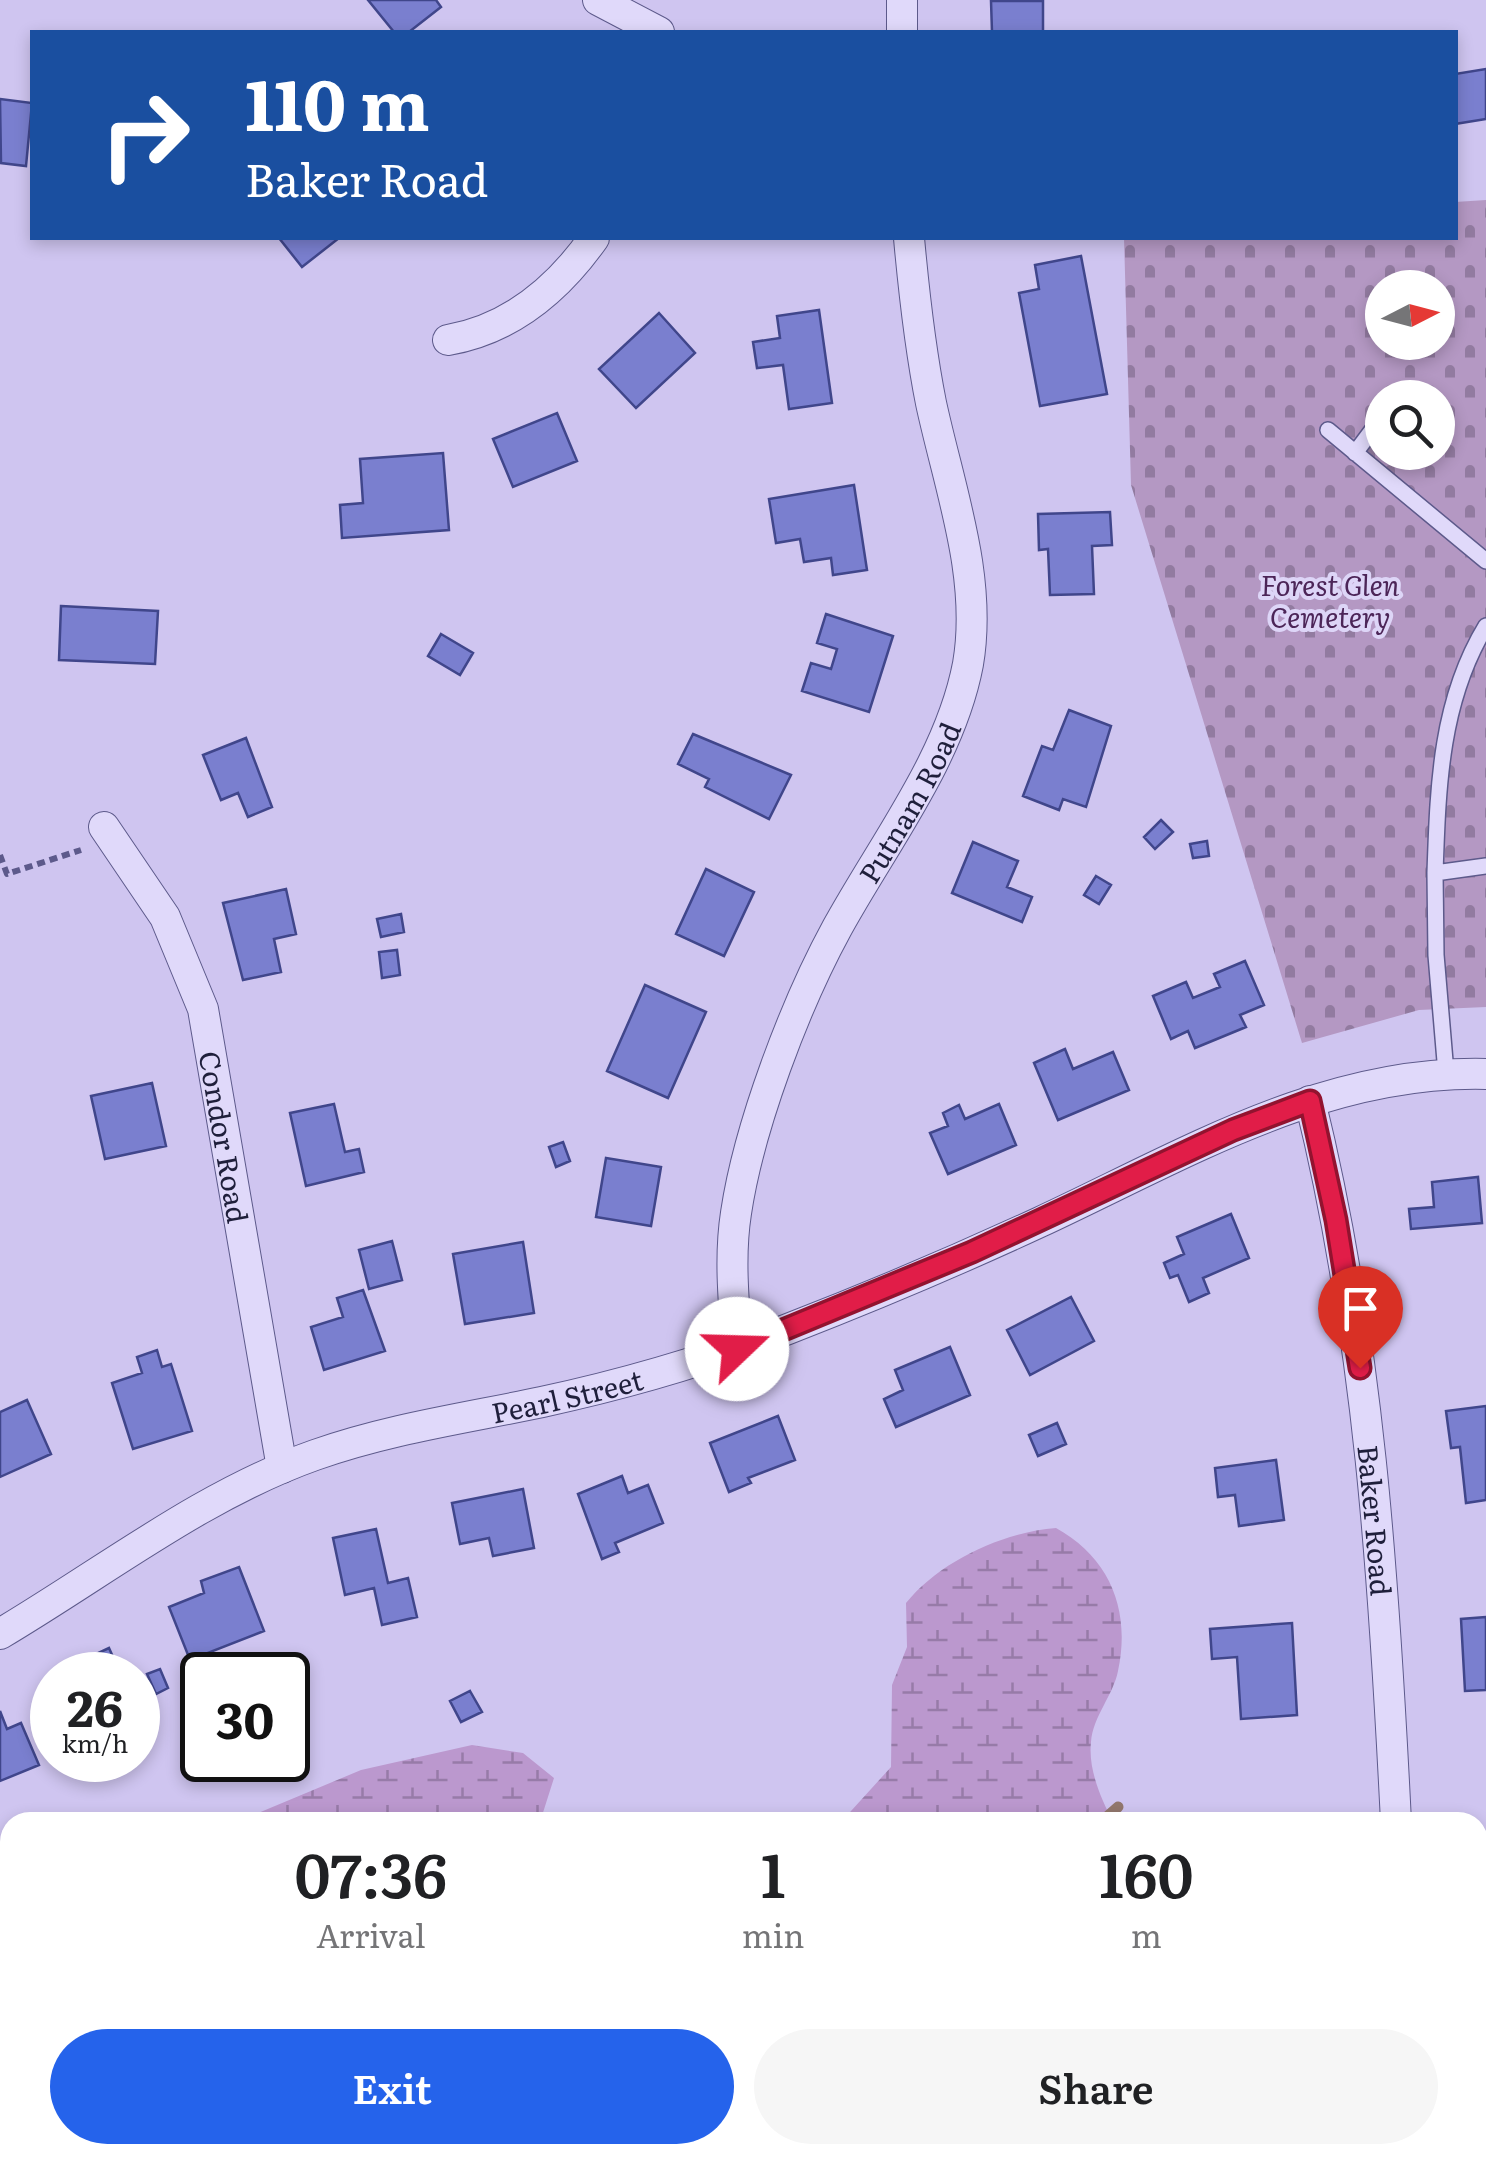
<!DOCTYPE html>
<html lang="en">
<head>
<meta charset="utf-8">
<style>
  :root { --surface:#fff; --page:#f6f6f6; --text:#202124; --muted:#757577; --accent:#2563eb }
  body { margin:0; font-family:Literata,serif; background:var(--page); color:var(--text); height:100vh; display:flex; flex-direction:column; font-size:38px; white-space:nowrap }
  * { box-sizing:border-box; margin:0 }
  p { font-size:32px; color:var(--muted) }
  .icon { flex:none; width:55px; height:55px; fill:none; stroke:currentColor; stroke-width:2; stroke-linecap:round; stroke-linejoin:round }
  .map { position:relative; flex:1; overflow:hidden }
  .side { position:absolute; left:0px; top:1812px; width:1488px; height:352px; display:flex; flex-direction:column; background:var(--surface); border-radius:30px 30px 0 0; box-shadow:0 5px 15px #0003 }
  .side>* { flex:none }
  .guide { position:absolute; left:30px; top:30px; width:1428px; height:210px; border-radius:0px; box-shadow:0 5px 15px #0003; background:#1a4fa0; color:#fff; overflow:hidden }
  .needle { width:65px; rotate:84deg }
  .fabs { position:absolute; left:1365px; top:270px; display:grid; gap:20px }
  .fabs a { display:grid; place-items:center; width:90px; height:90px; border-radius:50%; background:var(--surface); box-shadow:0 5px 15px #0003; font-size:50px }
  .speed { position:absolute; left:30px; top:1652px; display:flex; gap:20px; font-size:50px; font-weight:700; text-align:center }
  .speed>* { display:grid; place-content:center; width:130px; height:130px; border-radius:50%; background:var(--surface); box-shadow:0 5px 15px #0003; line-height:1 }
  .speed small { font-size:25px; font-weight:400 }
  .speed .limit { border:5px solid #111; border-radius:15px; background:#fff; color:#111 }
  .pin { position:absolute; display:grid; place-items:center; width:85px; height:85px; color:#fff; margin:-102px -42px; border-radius:50% 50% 50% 0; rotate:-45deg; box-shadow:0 0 10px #0007 }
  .pin .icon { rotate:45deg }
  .me { position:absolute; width:110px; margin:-55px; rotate:69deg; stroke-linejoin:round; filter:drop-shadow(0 0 8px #0008) }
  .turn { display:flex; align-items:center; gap:35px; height:210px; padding:0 50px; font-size:45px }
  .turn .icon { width:130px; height:130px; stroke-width:2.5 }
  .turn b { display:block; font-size:70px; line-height:85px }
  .eta { display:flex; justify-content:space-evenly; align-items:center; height:170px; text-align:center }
  .eta b { font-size:60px; font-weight:600; line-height:70px }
  .button { display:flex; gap:20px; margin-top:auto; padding:20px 50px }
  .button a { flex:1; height:115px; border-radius:60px; background:var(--accent); color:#fff; font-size:40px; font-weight:600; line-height:115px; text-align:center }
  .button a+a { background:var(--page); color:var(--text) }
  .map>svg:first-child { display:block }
</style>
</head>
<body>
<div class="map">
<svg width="1486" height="2164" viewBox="0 0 1486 2164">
  <defs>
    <pattern id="wetland-marsh" width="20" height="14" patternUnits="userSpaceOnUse" patternTransform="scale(2.5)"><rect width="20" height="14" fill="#bb98ce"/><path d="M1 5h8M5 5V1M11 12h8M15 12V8" fill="none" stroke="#977ba8"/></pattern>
    <pattern id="cemetery-stones" width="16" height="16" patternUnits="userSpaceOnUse" patternTransform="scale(2.5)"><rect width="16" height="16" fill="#b498c3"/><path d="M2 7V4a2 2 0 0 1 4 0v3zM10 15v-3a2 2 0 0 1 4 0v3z" fill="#927ba0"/></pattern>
  </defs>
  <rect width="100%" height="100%" fill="#cfc5f0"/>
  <path fill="url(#wetland-marsh)" d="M1056,1528C1110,1558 1131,1610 1118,1671C1113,1696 1093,1716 1091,1742C1088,1770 1101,1798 1113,1822H841L891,1767L892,1685L907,1647L906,1603C940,1561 1003,1532 1056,1528Z
    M472,1745L523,1753L554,1778L540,1822H237L361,1770Z
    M10,1951V2142L0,2148V1954Z
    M78,2155H1071L1073,2164H62Z"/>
  <path fill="url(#cemetery-stones)" fill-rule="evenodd" d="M1486,200V1007L1419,1010L1302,1043L1131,485L1124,238H1455V202ZM1382,288H1438V342H1382ZM1382,398H1438V452H1382Z"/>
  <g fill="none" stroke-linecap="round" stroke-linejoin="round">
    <path stroke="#92776d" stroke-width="11" d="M1101,1822L1118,1807
      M0,2044L10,2040"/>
  </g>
  <path fill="#7a7fcf" stroke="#40468b" stroke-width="2.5" d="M368,0H436L441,7L409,32H394Z
    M991,1H1043V32H992Z
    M1486,69V119L1455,124V74Z
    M0,99L32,103L26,166L1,163Z
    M279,238H339L302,267Z
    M1081,256L1107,394L1040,406L1019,293L1039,289L1035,265Z
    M819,310L832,403L789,409L783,365L757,368L753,342L780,338L777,316Z
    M659,313L695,353L636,408L599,369Z
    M557,413L577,461L513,487L493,439Z
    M443,453L449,530L342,538L340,505L363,503L360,459Z
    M854,485L867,570L833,575L831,558L804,562L800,539L776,543L769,499Z
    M1110,512L1112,545L1092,546L1094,594L1050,595L1048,549L1039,550L1038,514Z
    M61,606L158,611L155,664L59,660Z
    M826,614L893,636L869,712L802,691L811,663L831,669L837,649L817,643Z
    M441,634L473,653L460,675L428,656Z
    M1069,710L1111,726L1086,807L1063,799L1059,810L1023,796L1042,746L1053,750Z
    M693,734L791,775L769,819L705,787L709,779L678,764Z
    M246,738L272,807L248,817L238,793L221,800L203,755Z
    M1161,820L1173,832L1155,849L1144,837Z
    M1207,841L1209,856L1193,858L1190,844Z
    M973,842L1018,861L1007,887L1032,897L1022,922L952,893Z
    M706,869L754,892L724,956L676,934Z
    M1096,876L1111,885L1099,904L1084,895Z
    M286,889L296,934L274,939L281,972L243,980L223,903Z
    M401,914L404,932L381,937L377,919Z
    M397,950L400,975L382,978L379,952Z
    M1245,961L1264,1005L1240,1015L1246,1027L1195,1048L1188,1031L1171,1039L1153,996L1186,982L1193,998L1220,987L1214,974Z
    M645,985L706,1012L668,1098L607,1071Z
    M1065,1049L1073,1069L1113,1052L1129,1090L1058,1120L1034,1063Z
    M152,1083L166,1146L105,1159L91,1096Z
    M334,1104L345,1152L359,1149L364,1172L306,1186L290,1113Z
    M999,1104L1016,1145L948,1174L930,1133L948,1126L943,1113L959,1105L965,1119Z
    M563,1142L570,1161L556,1167L549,1147Z
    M606,1158L661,1167L651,1226L596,1217Z
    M1478,1177L1482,1223L1411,1229L1409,1209L1434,1207L1432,1182Z
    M1231,1214L1249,1258L1203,1278L1209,1293L1189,1302L1178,1275L1170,1278L1164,1263L1184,1254L1177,1237Z
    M392,1241L402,1280L369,1289L359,1250Z
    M523,1242L534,1313L465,1324L453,1254Z
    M363,1290L385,1351L324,1370L311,1327L343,1317L337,1298Z
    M1071,1297L1094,1341L1030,1375L1007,1330Z
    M950,1347L970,1395L896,1427L884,1399L903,1390L895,1370Z
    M157,1350L162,1367L171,1364L192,1431L133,1449L112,1383L142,1373L137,1357Z
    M27,1400L51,1454L0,1477V1412Z
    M1486,1406V1500L1466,1503L1460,1447L1451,1448L1446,1411Z
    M778,1416L795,1460L748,1478L751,1483L729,1492L710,1443Z
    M1057,1423L1066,1444L1038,1456L1029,1435Z
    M1276,1460L1284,1520L1239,1526L1235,1495L1218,1497L1215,1468Z
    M622,1476L628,1493L648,1485L663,1523L615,1543L619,1552L602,1559L578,1494Z
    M523,1489L534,1548L493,1556L489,1538L460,1544L452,1503Z
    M376,1529L388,1583L408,1578L417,1617L382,1625L374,1588L345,1595L333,1538Z
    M239,1567L264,1631L190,1660L169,1607L204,1593L201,1581Z
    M1486,1617V1690L1465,1691L1461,1619Z
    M1292,1623L1297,1715L1241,1719L1237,1657L1212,1659L1210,1629Z
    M109,1648L121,1675H69L66,1668Z
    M160,1669L168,1688L156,1694L147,1674Z
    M470,1691L482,1712L461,1722L450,1701Z
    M0,1711L7,1729L21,1723L39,1765L0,1781Z"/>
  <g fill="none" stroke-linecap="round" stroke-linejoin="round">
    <defs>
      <path id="lane" d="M1328,430L1486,561
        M1355,453L1382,417
        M1486,626C1440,702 1438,787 1435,873L1486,866
        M1435,873L1436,955L1446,1073"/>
      <g id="street">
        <path d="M598,0L659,32"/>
        <path d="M902,0V32"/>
        <path d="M448,340C511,329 558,289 594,238"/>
        <path id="s1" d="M104,827L165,917L203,1009L282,1468"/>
        <path id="s2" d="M1310,1101C1369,1340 1384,1578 1396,1822"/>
        <path id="s3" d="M737,1349C734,1304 729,1258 736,1213C749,1126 795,1005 837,928C883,844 950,759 968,664C983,577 949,487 931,403C920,348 914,293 909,238"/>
        <path id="s4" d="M0,1634C103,1573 202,1495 315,1455C388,1429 466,1418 542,1402C626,1384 708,1360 788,1329C873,1296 958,1260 1040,1222C1184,1155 1323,1070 1486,1074"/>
      </g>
    </defs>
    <use href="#lane" stroke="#5d5a8b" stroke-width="18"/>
    <use href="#street" stroke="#5d5a8b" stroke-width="32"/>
    <path stroke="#5d5a8b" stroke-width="6" stroke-dasharray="8 5" stroke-linecap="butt" d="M0,855L7,874L81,850"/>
    <use href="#lane" stroke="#e0d9fa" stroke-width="15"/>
    <use href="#street" stroke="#e0d9fa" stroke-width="30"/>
  </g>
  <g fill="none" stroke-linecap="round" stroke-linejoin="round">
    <defs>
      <path id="route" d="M737,1349L972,1252L1233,1130L1310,1101L1336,1220L1360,1368"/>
    </defs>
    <use href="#route" stroke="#92132f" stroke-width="25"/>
    <use href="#route" stroke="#e11d48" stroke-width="18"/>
  </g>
  <g text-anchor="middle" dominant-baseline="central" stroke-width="8" stroke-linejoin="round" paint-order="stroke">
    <g font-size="28" font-style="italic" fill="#4c2558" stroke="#ddd5f7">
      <text x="1330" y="584">Forest Glen<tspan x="1330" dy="32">Cemetery</tspan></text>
    </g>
    <g font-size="28" fill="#1f1f3b" stroke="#ddd5f7">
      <text stroke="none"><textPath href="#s3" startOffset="585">Putnam Road</textPath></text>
      <text stroke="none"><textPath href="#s1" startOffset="338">Condor Road</textPath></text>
      <text stroke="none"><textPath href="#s4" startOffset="622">Pearl Street</textPath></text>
      <text stroke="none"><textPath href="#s2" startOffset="425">Baker Road</textPath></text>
    </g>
  </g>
</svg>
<div class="fabs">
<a><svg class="needle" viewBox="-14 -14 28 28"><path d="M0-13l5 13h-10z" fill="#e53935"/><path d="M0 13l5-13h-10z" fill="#757577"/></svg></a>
<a><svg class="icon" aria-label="search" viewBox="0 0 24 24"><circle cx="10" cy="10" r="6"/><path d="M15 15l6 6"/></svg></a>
</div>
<div class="speed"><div>26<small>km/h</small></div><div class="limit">30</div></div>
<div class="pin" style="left:1360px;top:1368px;background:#d93025"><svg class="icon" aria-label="arrive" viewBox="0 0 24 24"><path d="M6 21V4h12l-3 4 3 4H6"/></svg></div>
<svg class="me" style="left:737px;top:1349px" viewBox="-20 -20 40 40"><circle r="19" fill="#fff"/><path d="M0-13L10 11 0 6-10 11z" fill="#e11d48"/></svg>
<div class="guide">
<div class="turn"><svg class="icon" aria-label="right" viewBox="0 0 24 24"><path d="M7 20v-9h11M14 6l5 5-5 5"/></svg><div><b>110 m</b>Baker Road</div></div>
</div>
<section class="side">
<div class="eta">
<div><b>07:36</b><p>Arrival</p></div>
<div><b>1</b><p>min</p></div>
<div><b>160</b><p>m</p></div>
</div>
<div class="button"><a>Exit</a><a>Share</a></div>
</section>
</div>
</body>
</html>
